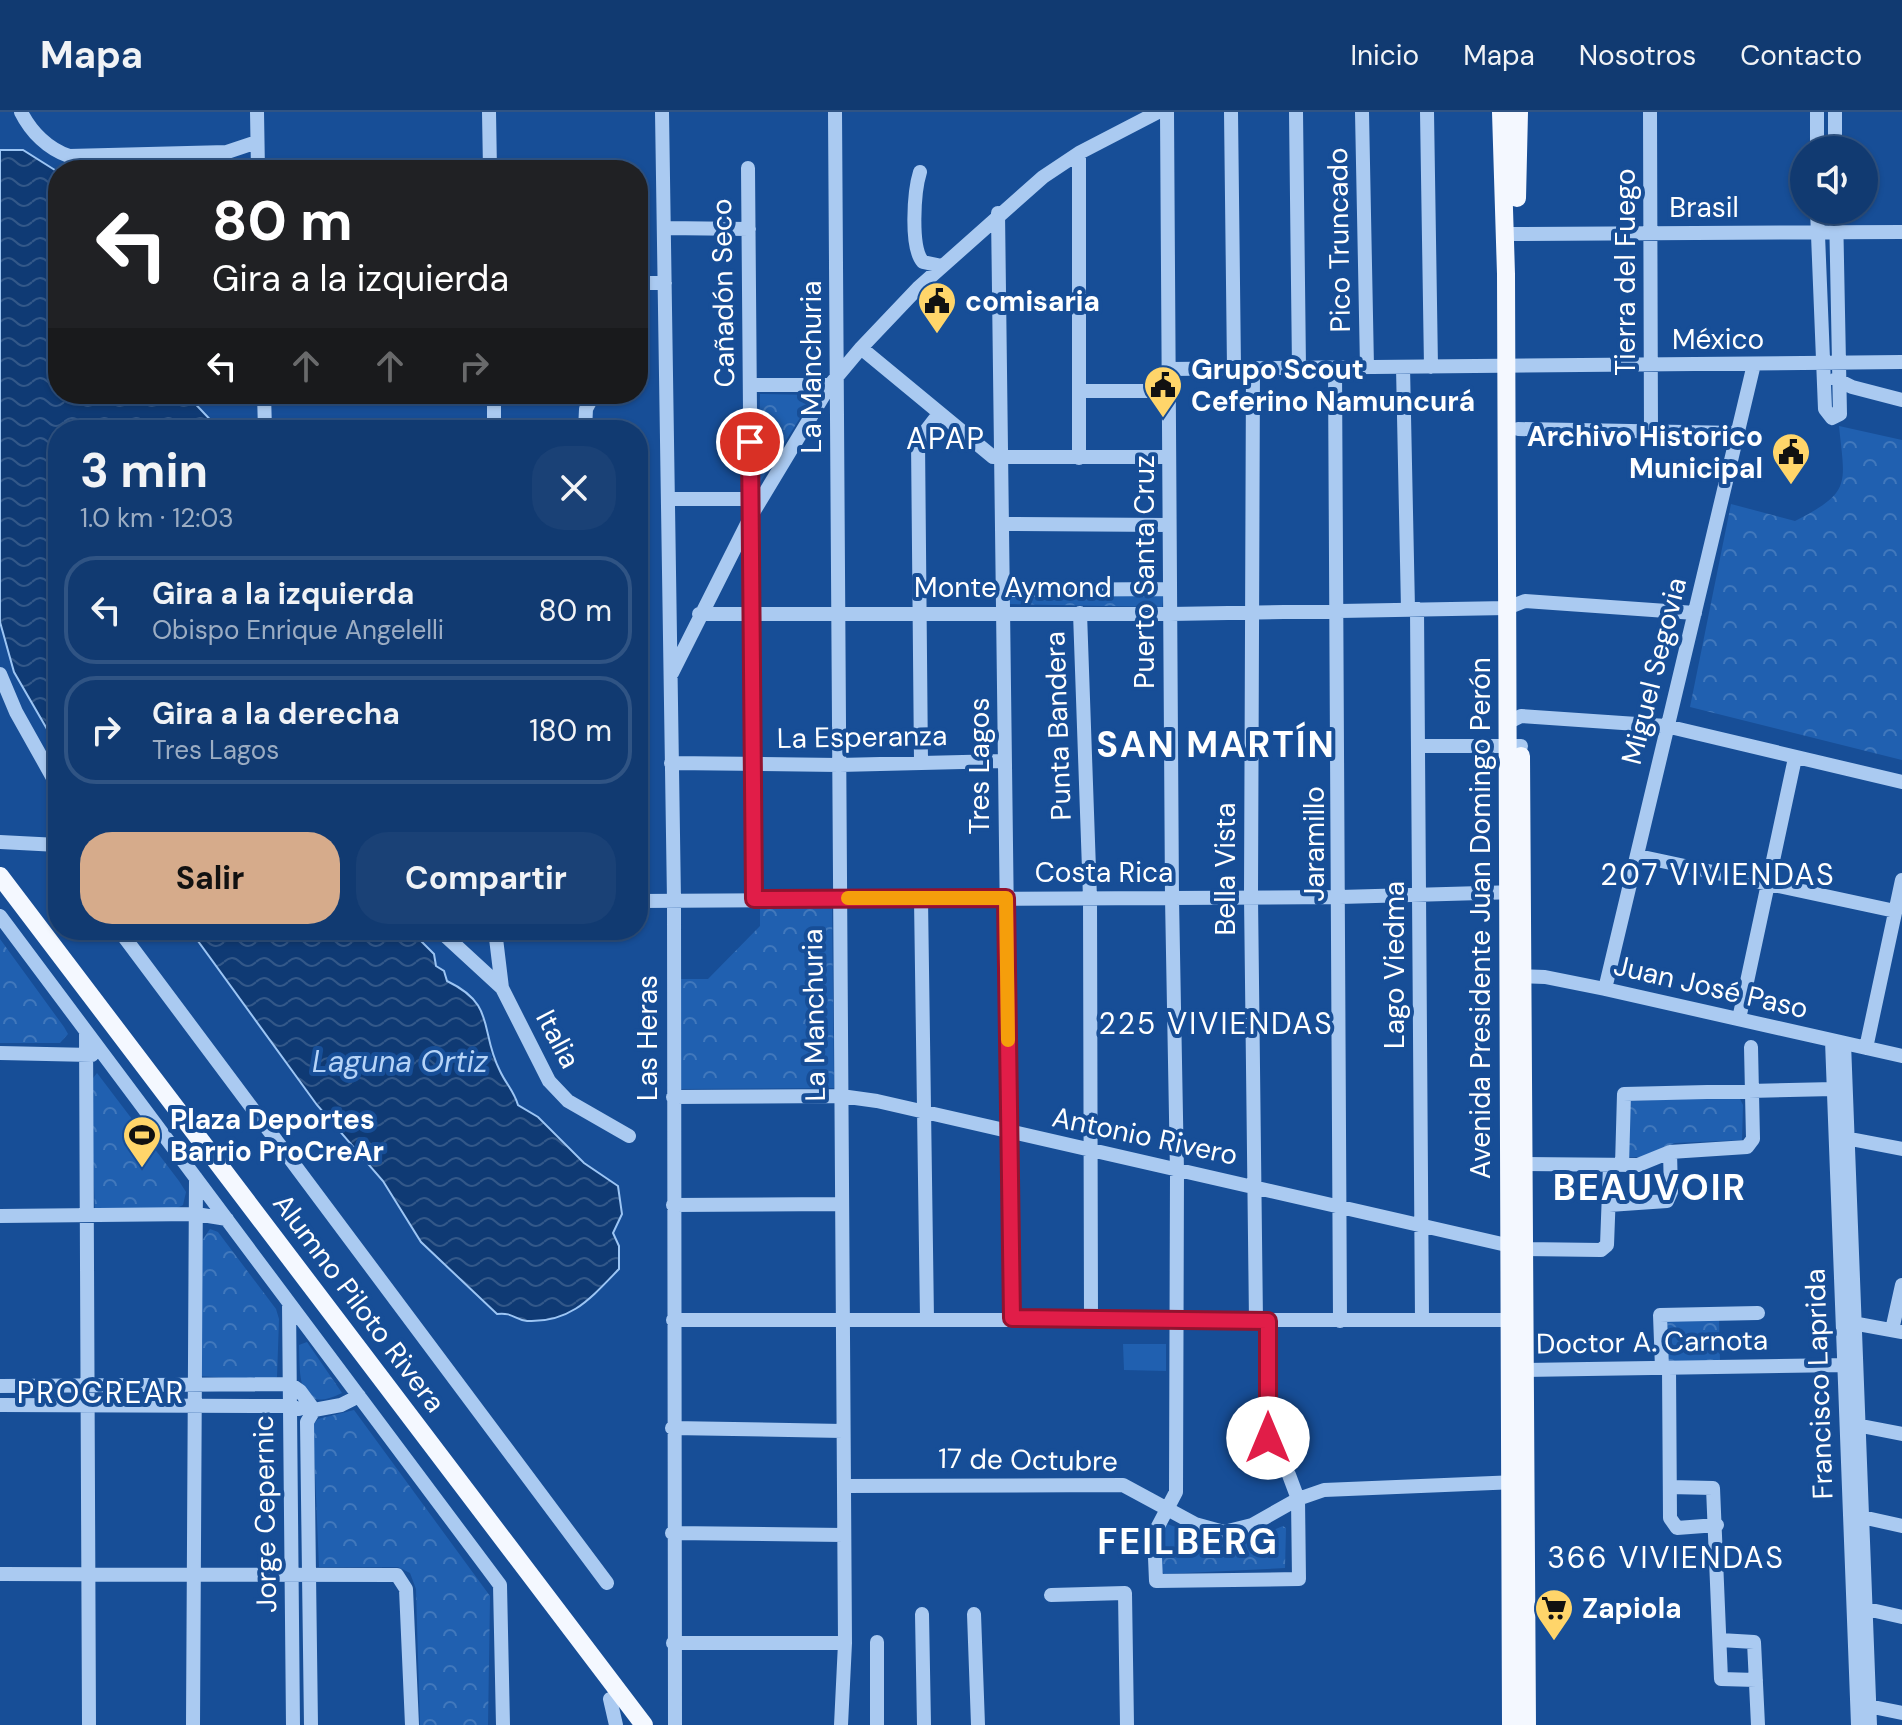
<!DOCTYPE html>
<html lang="es">
<head>
<meta charset="utf-8">
<style>
  :root { --surface:#113a71; --page:#1a4176; --text:#f1f3f6; --muted:#9cadc3; --line:#305484; --accent:#d6ab8b }
  body { margin:0; font-family:"DM Sans",sans-serif; background:var(--page); color:var(--text); height:100vh; display:flex; flex-direction:column; font-size:30px; white-space:nowrap }
  * { box-sizing:border-box; margin:0 }
  p { font-size:26px; color:var(--muted) }
  .icon { flex:none; width:44px; height:44px; fill:none; stroke:currentColor; stroke-width:2; stroke-linecap:round; stroke-linejoin:round }
  .map { position:relative; flex:1; overflow:hidden }
  .details { position:absolute; left:48px; top:308px; width:600px; height:520px; display:flex; flex-direction:column; background:var(--surface); border-radius:32px; box-shadow:0 2px 6px #0004,0 0 0 2px var(--line) }
  .details>* { flex:none }
  .banner { position:absolute; left:48px; top:48px; width:600px; height:244px; border-radius:32px; box-shadow:0 2px 6px #0004,0 0 0 2px var(--line); background:#202124; color:#fff; overflow:hidden }
  .tools { position:absolute; left:1790px; top:24px; display:grid; gap:16px }
  .tools a { display:grid; place-items:center; width:88px; height:88px; border-radius:50%; background:var(--surface); box-shadow:0 2px 6px #0004,0 0 0 2px var(--line); font-size:40px }
  .pin { position:absolute; display:grid; place-items:center; width:68px; height:68px; color:#fff; margin:-34px; border:4px solid #fff; border-radius:50%; box-shadow:0 2px 8px #0007 }
  .me { position:absolute; width:88px; margin:-44px; rotate:0deg; stroke-linejoin:round; filter:drop-shadow(0 0 6px #0008) }
  .turn { display:flex; align-items:center; gap:28px; height:168px; padding:0 32px; font-size:36px }
  .turn .icon { width:104px; height:104px; stroke-width:2.5 }
  .turn b { display:block; font-size:56px; line-height:68px }
  .lanes { display:flex; align-items:center; height:76px; padding:0 32px; background:#0003; justify-content:center; gap:40px; direction:ltr }
  .lanes .off { opacity:.35 }
  .round { display:grid; place-items:center; flex:none; width:84px; height:84px; border-radius:32px; background:var(--page) }
  .headline { display:flex; align-items:center; justify-content:space-between; height:136px; padding:0 32px }
  h1 { font-size:48px; font-weight:700; line-height:60px }
  .action { display:flex; gap:16px; margin-top:auto; padding:16px 32px }
  .action a { flex:1; height:92px; border-radius:32px; background:var(--accent); color:#111; font-size:32px; font-weight:700; line-height:92px; text-align:center }
  .action a+a { background:var(--page); color:var(--text) }
  ul { padding:0; list-style:none }
  li { display:flex; align-items:center; gap:24px; height:108px; margin:0 16px 12px; padding:0 16px; border:4px solid var(--line); border-radius:32px }
  li div { flex:1 }
  li b { display:block; font-size:30px }
  li em { font-style:normal }
  header { display:flex; align-items:center; gap:48px; box-sizing:border-box; height:112px; padding:0 40px; background:var(--surface); border-bottom:2px solid var(--line) }
  header strong { font-size:38px }
  nav { display:flex; gap:44px; margin-inline-start:auto; font-size:28px }
  .map>svg:first-child { display:block }
</style>
</head>
<body>
<header>
<strong>Mapa</strong>
<nav><a>Inicio</a><a>Mapa</a><a>Nosotros</a><a>Contacto</a></nav>
</header>
<div class="map">
<svg width="1902" height="1613" viewBox="0 0 1902 1613">
  <defs>
    <pattern id="forest-crowns" width="20" height="18" patternUnits="userSpaceOnUse" patternTransform="scale(2)"><rect width="20" height="18" fill="#2060b0"/><path d="M2 6a3 3 0 1 1 6 0M12 15a3 3 0 1 1 6 0" fill="none" stroke="#4178bc"/></pattern>
    <pattern id="water-waves" width="16" height="10" patternUnits="userSpaceOnUse" patternTransform="scale(2)"><rect width="16" height="10" fill="#0f3a74"/><path d="M0 5q4-4 8 0t8 0" fill="none" stroke="#335889"/></pattern>
  </defs>
  <rect width="100%" height="100%" fill="#174e97"/>
  <path fill="#2060b0" d="M1123,1232H1166V1259L1124,1258Z"/>
  <path fill="url(#forest-crowns)" d="M760,282L814,283L759,372Z
    M1839,314L1902,328V648L1690,595L1731,392L1795,409C1852,380 1845,373 1839,314Z
    M1011,483H1164L1162,495L1009,492Z
    M760,794H832L834,976L678,977L677,867H708L760,814Z
    M0,827L64,915L68,922L60,931H0Z
    M97,961L179,1069L186,1080L183,1093L171,1099L95,1100L90,970Z
    M1739,985L1743,993L1742,1028L1675,1031L1642,1045H1628L1630,989Z
    M210,1117L218,1120L276,1197L279,1207L277,1265L271,1269L200,1264L201,1130Z
    M1719,1206L1720,1251L1668,1252L1667,1207Z
    M307,1230L342,1281C297,1303 300,1265 299,1233Z
    M354,1298L490,1484L488,1613H420L416,1477L410,1461L398,1455H319L313,1313L318,1307Z
    M1167,1412C1209,1427 1241,1433 1283,1414L1286,1416L1285,1456L1164,1462L1160,1456L1161,1415Z"/>
  <path fill="url(#water-waves)" stroke="#9cc5f4" stroke-width="2" d="M0,38H23L58,60V282H186L220,318H58V636L14,560L0,510Z
    M190,818H410L434,842L436,854L444,859L447,869C497,893 479,918 500,959C506,972 514,979 518,993L538,1005L584,1051L618,1074L622,1102L613,1121L619,1134V1157C590,1187 570,1211 527,1209C515,1208 513,1200 497,1202L421,1130L383,1069L317,993Z"/>
  <g fill="none" stroke-linecap="round" stroke-linejoin="round">
    <path stroke="#aacaf1" stroke-width="14" d="M21,0C31,20 48,37 69,44L227,40L257,30
      M257,0L258,58
      M489,0L490,58
      M662,0L674,788L675,1613
      M835,0L845,1531L841,1613
      M1167,0L1172,786L1177,1059L1176,1380L1154,1422L1156,1469L1299,1467L1298,1387L1289,1363L1268,1326V1209
      M1231,0L1234,256
      M1296,0L1299,256
      M1362,0L1367,255
      M1427,0L1431,255
      M1650,0L1651,320
      M1817,0V38
      M1835,0V38
      M1079,41V346
      M748,56L754,787
      M920,60C914,79 910,136 923,150L942,154
      M1817,98L1825,297L1832,306L1840,302L1836,98
      M998,101L1012,1206
      M664,116L749,117
      M1505,122L1902,120
      M638,171H665
      M861,236L993,345H1169
      M1403,255L1408,497
      M1253,256L1251,785L1256,1210
      M1335,256L1340,1209
      M1169,257L1902,250
      M1836,267L1852,275L1902,288
      M750,273H830
      M1079,279H1169
      M264,282L265,318
      M494,282V318
      M1518,317L1737,321
      M585,318L586,297L594,282
      M669,387H751
      M1003,412L1169,413
      M1005,478L1170,477
      M1417,497L1422,1208
      M1080,501L1090,786L1091,1206
      M699,502H1170L1507,496L1525,489L1695,501
      M672,561L751,404L830,273L861,236L918,176L1043,65L1079,41L1158,0
      M0,562L16,600L58,675
      M1509,610L1521,604L1666,614L1902,670
      M1418,634H1521
      M921,650L918,329L938,303
      M671,651L839,653L1004,649
      M0,730L58,733
      M1638,744L1895,799
      M921,787L927,1207
      M638,789L1340,785L1517,780
      M0,804L500,1473L503,1613
      M119,818L607,1471
      M439,818L502,876
      M495,818L502,876L549,969L568,989L629,1024
      M1515,864L1545,865L1605,877L1902,944
      M1605,877L1754,252
      M1739,907L1795,646
      M86,919L89,1613
      M1832,929L1858,1613
      M1844,931L1870,1613
      M1866,936L1902,768
      M0,941L92,943
      M673,985L841,984L877,989L1524,1137L1601,1138L1607,1133L1610,1053
      M1840,1025L1902,1037
      M1517,1052L1638,1053L1670,1040L1747,1035L1753,1027L1751,935
      M1622,1053L1624,982L1834,977
      M673,1093L841,1092
      M1609,1093L1667,1089L1671,1080L1670,1040
      M0,1104L196,1102L227,1107
      M289,1191L293,1613
      M673,1208H1516
      M1847,1210L1902,1220
      M1892,1218L1902,1173
      M1662,1256L1660,1203L1758,1201
      M1669,1256L1670,1406L1677,1416L1717,1413
      M1517,1258L1844,1253
      M0,1274L290,1272L300,1279L314,1298
      M0,1293L290,1294L299,1297
      M1851,1312L1902,1322
      M672,1316L843,1319
      M844,1374L1123,1373L1195,1412L1224,1420L1252,1413L1298,1387L1324,1378L1517,1370
      M1670,1375L1713,1376L1721,1567L1756,1568
      M1862,1405L1902,1414
      M672,1421L844,1423
      M0,1462L397,1463L406,1477L412,1613
      M1051,1483L1125,1481L1127,1613
      M1858,1495L1902,1505
      M922,1502L924,1613
      M974,1502L978,1613
      M1720,1528L1754,1530L1758,1613
      M877,1530V1613
      M673,1531H845
      M610,1587L616,1613
      M1863,1593L1902,1601
      M193,1613L196,1066
      M311,1613L307,1310L314,1298L341,1293L359,1284"/>
    <path stroke="#f4f8ff" stroke-width="18" d="M1501,0L1506,162L1511,1613
      M1517,86L1519,0
      M1521,644L1527,1613
      M0,764L644,1613"/>
  </g>
  <g fill="none" stroke-linecap="round" stroke-linejoin="round">
    <defs>
      <path id="route" d="M750,330L754,787L1006,786L1012,1206L1268,1209V1326"/>
    </defs>
    <use href="#route" stroke="#92132f" stroke-width="20"/>
    <use href="#route" stroke="#e11d48" stroke-width="14"/>
    <path stroke="#f59e0b" stroke-width="14" d="M848,786H1006L1008,928"/>
  </g>
  <defs>
    <symbol id="civic-pin" viewBox="-11 -11 22 30"><path d="M0 17L-7.5 6A9.5 9.5 0 1 1 7.5 6Z" fill="#ffd56a" stroke="#174e97"/><path d="M-.6-6.5H3V-4.5H.6V-3L4-1V1h2V6H-6V1h2V-1L-.6-3ZM-1.2 2.5V6h2.4V2.5Z" fill="#111"/></symbol>
    <symbol id="stadium-pin" viewBox="-11 -11 22 30"><path d="M0 17L-7.5 6A9.5 9.5 0 1 1 7.5 6Z" fill="#ffd56a" stroke="#174e97"/><path d="M0-5a6.5 5 0 1 0 0 10a6.5 5 0 1 0 0-10ZM-3.5-1.8h7v3.6h-7Z" fill="#111"/></symbol>
    <symbol id="supermarket-pin" viewBox="-11 -11 22 30"><path d="M0 17L-7.5 6A9.5 9.5 0 1 1 7.5 6Z" fill="#ffd56a" stroke="#174e97"/><path d="M-6-5.5h2.5l.6 2H6L4.5 2H-2.5L-4.4-4H-6ZM-1.5 3.2a1.3 1.3 0 1 0 .1 0ZM3 3.2a1.3 1.3 0 1 0 .1 0Z" fill="#111"/></symbol>
  </defs>
  <g fill-rule="evenodd">
    <use href="#civic-pin" x="915" y="167" width="44" height="60"/>
    <use href="#civic-pin" x="1141" y="251" width="44" height="60"/>
    <use href="#civic-pin" x="1769" y="318" width="44" height="60"/>
    <use href="#stadium-pin" x="120" y="1001" width="44" height="60"/>
    <use href="#supermarket-pin" x="1532" y="1474" width="44" height="60"/>
  </g>
  <g text-anchor="middle" dominant-baseline="central" stroke-width="8" stroke-linejoin="round" paint-order="stroke">
    <g font-size="28" fill="#fff" stroke="#174e97">
      <text x="1704" y="95">Brasil</text>
      <text transform="translate(1339 128) rotate(-91)">Pico Truncado</text>
      <text transform="translate(1625 160) rotate(-90)">Tierra del Fuego</text>
      <text transform="translate(723 181) rotate(-91)">Cañadón Seco</text>
      <text x="1718" y="227">México</text>
      <text transform="translate(811 255) rotate(-90)">La Manchuria</text>
      <text transform="translate(1144 460) rotate(-90)">Puerto Santa Cruz</text>
      <text x="1013" y="475">Monte Aymond</text>
      <text transform="translate(1654 559) rotate(-76)">Miguel Segovia</text>
      <text transform="translate(1058 614) rotate(-92)">Punta Bandera</text>
      <text transform="translate(862 625) rotate(-1)">La Esperanza</text>
      <text transform="translate(979 654) rotate(-90)">Tres Lagos</text>
      <text transform="translate(1314 732) rotate(-90)">Jaramillo</text>
      <text transform="translate(1225 757) rotate(-90)">Bella Vista</text>
      <text x="1104" y="760">Costa Rica</text>
      <text transform="translate(1480 806) rotate(-90)">Avenida Presidente Juan Domingo Perón</text>
      <text transform="translate(1394 853) rotate(-90)">Lago Viedma</text>
      <text transform="translate(1711 875) rotate(13)">Juan José Paso</text>
      <text transform="translate(814 903) rotate(-91)">La Manchuria</text>
      <text transform="translate(647 926) rotate(-90)">Las Heras</text>
      <text transform="translate(558 927) rotate(62)">Italia</text>
      <text transform="translate(1145 1024) rotate(12)">Antonio Rivero</text>
      <text transform="translate(359 1191) rotate(53)">Alumno Piloto Rivera</text>
      <text transform="translate(1652 1230) rotate(-1)">Doctor A. Carnota</text>
      <text transform="translate(1819 1272) rotate(-92)">Francisco Laprida</text>
      <text transform="translate(1028 1348) rotate(1)">17 de Octubre</text>
      <text transform="translate(265 1402) rotate(-91)">Jorge Cepernic</text>
    </g>
    <g font-size="28" font-weight="bold" fill="#fff" stroke="#174e97" text-anchor="start">
      <text x="965" y="189">comisaria</text>
      <text x="1191" y="257">Grupo Scout<tspan x="1191" dy="32">Ceferino Namuncurá</tspan></text>
      <text x="1763" y="324" text-anchor="end">Archivo Historico<tspan x="1763" dy="32">Municipal</tspan></text>
      <text x="170" y="1007">Plaza Deportes<tspan x="170" dy="32">Barrio ProCreAr</tspan></text>
      <text x="1582" y="1496">Zapiola</text>
    </g>
    <g font-size="30" letter-spacing="2" fill="#fff" stroke="#174e97">
      <text x="946" y="326">APAP</text>
      <text x="1718" y="762">207 VIVIENDAS</text>
      <text x="1216" y="911">225 VIVIENDAS</text>
      <text x="101" y="1280">PROCREAR</text>
      <text x="1666" y="1445">366 VIVIENDAS</text>
    </g>
    <g font-size="30" font-style="italic" fill="#b6d4f8" stroke="#174e97">
      <text x="400" y="949">Laguna Ortiz</text>
    </g>
    <g font-size="36" font-weight="bold" letter-spacing="2" fill="#fff" stroke="#174e97">
      <text x="1216" y="632">SAN MARTÍN</text>
      <text x="1650" y="1075">BEAUVOIR</text>
      <text x="1188" y="1429">FEILBERG</text>
    </g>
  </g>
</svg>
<div class="tools">
<a><svg class="icon" aria-label="sound" viewBox="0 0 24 24"><path d="M4 9h4l5-4v14l-5-4H4zM17 9q2 3 0 6"/></svg></a>
</div>
<div class="pin" style="left:750px;top:330px;background:#d93025"><svg class="icon" aria-label="arrive" viewBox="0 0 24 24"><path d="M6 21V4h12l-3 4 3 4H6"/></svg></div>
<svg class="me" style="left:1268px;top:1326px" viewBox="-20 -20 40 40"><circle r="19" fill="#fff"/><path d="M0-13L10 11 0 6-10 11z" fill="#e11d48"/></svg>
<div class="banner">
<div class="turn"><svg class="icon" aria-label="left" viewBox="0 0 24 24"><path d="M17 20v-9H6M10 6l-5 5 5 5"/></svg><div><b>80 m</b>Gira a la izquierda</div></div>
<div class="lanes"><svg class="icon" aria-label="left" viewBox="0 0 24 24"><path d="M17 20v-9H6M10 6l-5 5 5 5"/></svg><svg class="icon off" aria-label="ahead" viewBox="0 0 24 24"><path d="M12 20V5M6 11l6-6 6 6"/></svg><svg class="icon off" aria-label="ahead" viewBox="0 0 24 24"><path d="M12 20V5M6 11l6-6 6 6"/></svg><svg class="icon off" aria-label="right" viewBox="0 0 24 24"><path d="M7 20v-9h11M14 6l5 5-5 5"/></svg></div>
</div>
<section class="details">
<div class="headline"><div><h1>3 min</h1><p>1.0 km · 12:03</p></div><a class="round"><svg class="icon" aria-label="close" viewBox="0 0 24 24"><path d="M6 6l12 12M18 6L6 18"/></svg></a></div>
<ul>
<li><svg class="icon" aria-label="left" viewBox="0 0 24 24"><path d="M17 20v-9H6M10 6l-5 5 5 5"/></svg><div><b>Gira a la izquierda</b><p>Obispo Enrique Angelelli</p></div><em>80 m</em></li>
<li><svg class="icon" aria-label="right" viewBox="0 0 24 24"><path d="M7 20v-9h11M14 6l5 5-5 5"/></svg><div><b>Gira a la derecha</b><p>Tres Lagos</p></div><em>180 m</em></li>
</ul>
<div class="action"><a>Salir</a><a>Compartir</a></div>
</section>
</div>
</body>
</html>
